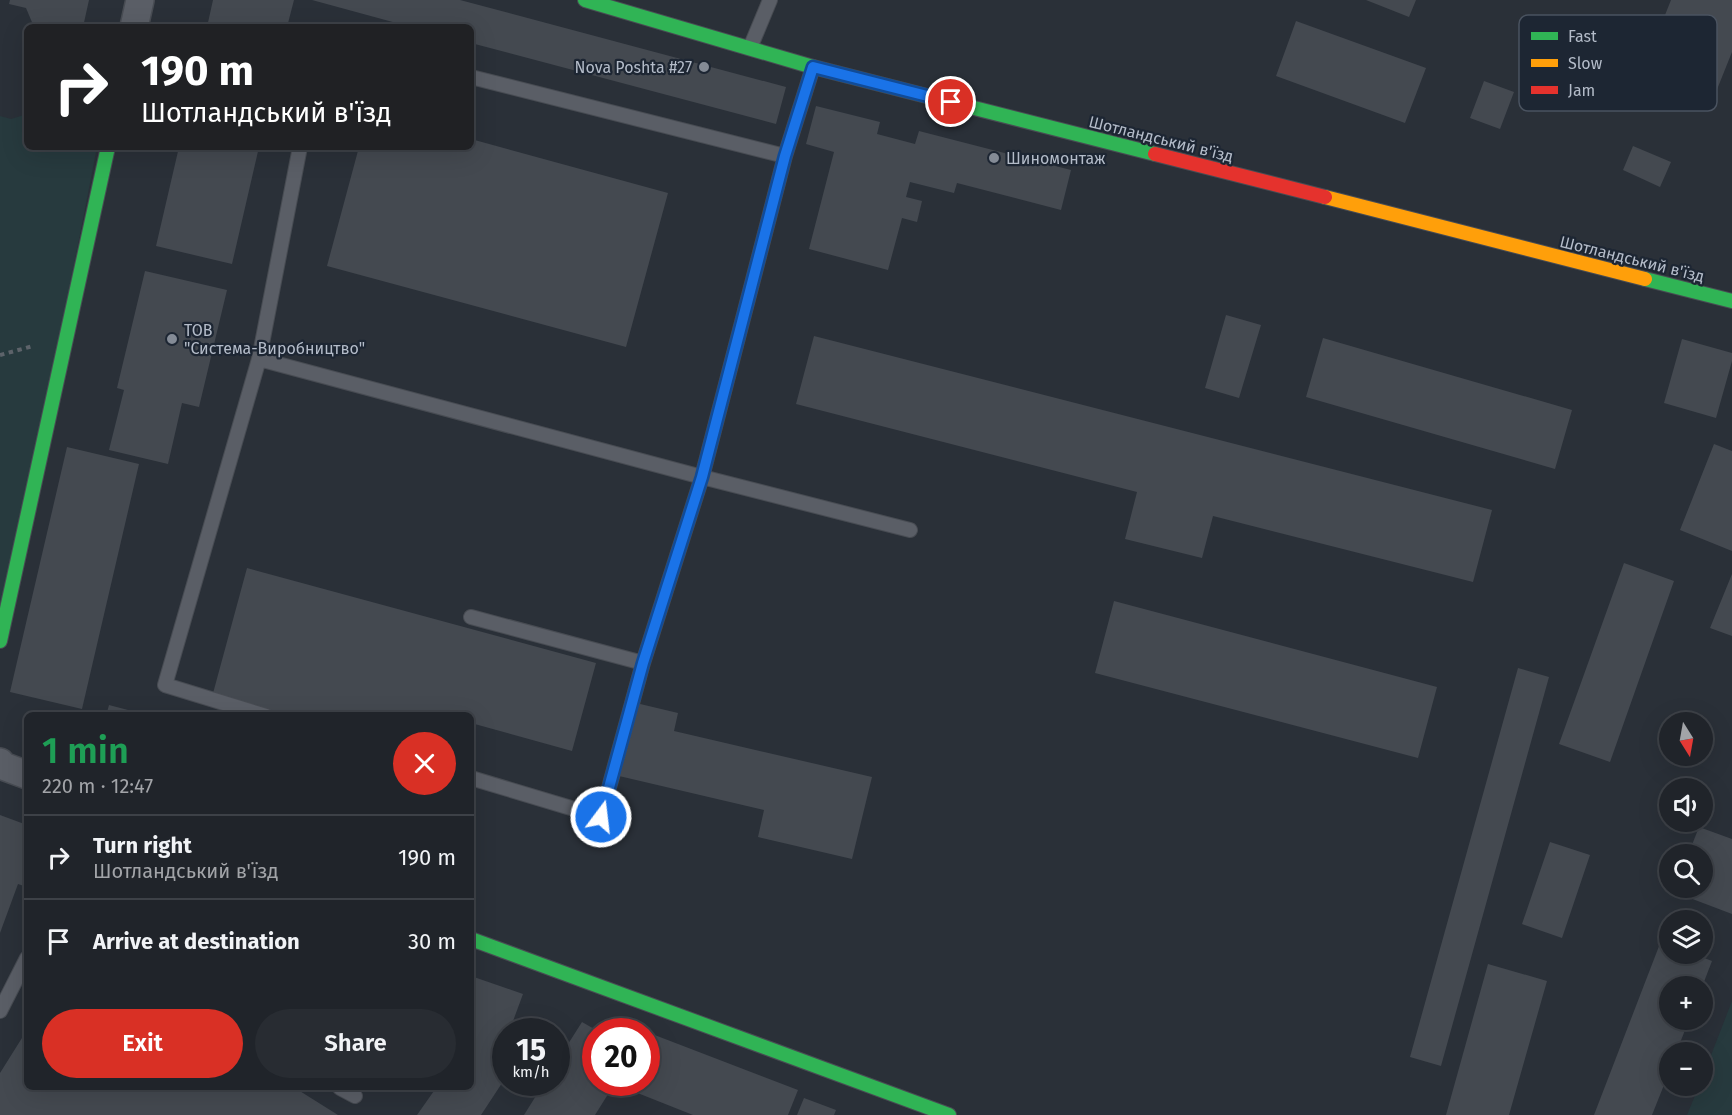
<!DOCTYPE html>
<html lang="en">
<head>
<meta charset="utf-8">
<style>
  :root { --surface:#20242a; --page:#282c32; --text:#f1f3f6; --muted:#a2a4a8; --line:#3d4147; --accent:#d93025 }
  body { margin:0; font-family:"Fira Sans",sans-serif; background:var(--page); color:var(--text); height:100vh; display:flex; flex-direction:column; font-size:22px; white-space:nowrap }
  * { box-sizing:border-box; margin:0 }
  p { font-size:20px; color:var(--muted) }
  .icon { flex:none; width:33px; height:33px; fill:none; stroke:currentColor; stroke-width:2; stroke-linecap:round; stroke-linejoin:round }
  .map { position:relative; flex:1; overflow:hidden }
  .sheet { position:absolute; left:24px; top:712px; width:450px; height:378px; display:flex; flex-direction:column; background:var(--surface); border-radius:9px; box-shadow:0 6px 24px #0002,0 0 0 2px var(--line) }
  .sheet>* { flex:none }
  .hud { position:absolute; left:24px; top:24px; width:450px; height:126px; border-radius:9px; box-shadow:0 6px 24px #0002,0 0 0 2px var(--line); background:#202124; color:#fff; overflow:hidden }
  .needle { width:39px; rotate:169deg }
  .fabs { position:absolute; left:1659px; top:712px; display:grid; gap:12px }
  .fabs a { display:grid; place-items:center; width:54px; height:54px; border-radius:50%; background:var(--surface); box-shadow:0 6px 24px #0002,0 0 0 2px var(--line); font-size:30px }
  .speed { position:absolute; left:492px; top:1018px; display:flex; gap:12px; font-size:30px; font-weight:700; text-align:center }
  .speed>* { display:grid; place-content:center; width:78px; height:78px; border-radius:50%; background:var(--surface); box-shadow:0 6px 24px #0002,0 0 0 2px var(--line); line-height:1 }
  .speed small { font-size:15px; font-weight:400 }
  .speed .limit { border:9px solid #d22; background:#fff; color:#111 }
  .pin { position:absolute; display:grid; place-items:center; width:51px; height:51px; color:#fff; margin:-26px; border:3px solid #fff; border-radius:50%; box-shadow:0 2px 6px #0007 }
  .me { position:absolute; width:66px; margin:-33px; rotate:15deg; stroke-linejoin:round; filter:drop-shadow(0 0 4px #0008) }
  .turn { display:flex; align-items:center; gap:21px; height:126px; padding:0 18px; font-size:27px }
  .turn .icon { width:78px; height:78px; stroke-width:2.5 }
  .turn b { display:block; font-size:42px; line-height:51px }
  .round { display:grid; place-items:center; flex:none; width:63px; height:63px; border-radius:32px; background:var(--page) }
  .head { display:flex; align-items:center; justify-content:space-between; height:102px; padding:0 18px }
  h1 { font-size:36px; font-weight:600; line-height:45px; color:#1e9e55 }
  .button { display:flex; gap:12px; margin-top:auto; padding:12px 18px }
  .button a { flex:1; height:69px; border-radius:36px; background:var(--accent); color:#fff; font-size:24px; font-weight:600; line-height:69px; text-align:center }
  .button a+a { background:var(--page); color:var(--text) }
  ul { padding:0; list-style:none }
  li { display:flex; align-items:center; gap:18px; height:84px; padding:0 18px; border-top:2px solid var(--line) }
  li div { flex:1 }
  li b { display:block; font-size:22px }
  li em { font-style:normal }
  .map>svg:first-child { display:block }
</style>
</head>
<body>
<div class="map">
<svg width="1732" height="1115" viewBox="0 0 1732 1115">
  <rect width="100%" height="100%" fill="#2a3038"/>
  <path fill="#273a3e" d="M27,114V147H97L0,645V116L11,119Z
    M1732,1001V1115H1687L1699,1086H1702L1703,1076Z"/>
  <path fill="#444950" d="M10,0H89L83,27H34L26,8L9,4Z
    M213,0H294L287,27H207Z
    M312,0H460L786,87L776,124L471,43V27H411Z
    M1366,0H1416L1409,17Z
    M1671,0H1732V52L1714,97L1643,70Z
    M1296,21L1426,68L1405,123L1276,76Z
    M1484,81L1514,92L1500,129L1470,118Z
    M816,106L880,122L877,134L915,144L919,131L1071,170L1061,210L957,183L954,193L910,182L906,197L922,201L917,222L902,218L888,270L809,249L834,152L806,144Z
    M471,139L668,193L626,347L327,266L359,147H471Z
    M1633,146L1671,162L1660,187L1623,170Z
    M179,147H259L232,264L156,246Z
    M145,271L227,290L199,407L182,403L168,464L109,450L124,390L117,388Z
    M1226,315L1261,325L1239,398L1205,388Z
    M814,336L1492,510L1473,582L1213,516L1202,558L1125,539L1137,492L796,404Z
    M1323,338L1572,410L1555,469L1306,397Z
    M1682,339L1732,353V361L1716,418L1664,403Z
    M1714,444L1732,451V551L1680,530Z
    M67,447L139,464L82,709L10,692Z
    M1624,563L1674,581L1610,762L1559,744Z
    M247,568L596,663L572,751L471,723V716H279L212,697Z
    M1732,574V636L1710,628Z
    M1114,601L1437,687L1418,758L1095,673Z
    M1518,668L1549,677L1441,1066L1410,1057Z
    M636,703L678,713L674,731L872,777L852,859L758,837L764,810L619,776Z
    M109,705L147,715V716H106Z
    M0,815L27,825V887L18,884L0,933Z
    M1699,827L1732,839V914L1674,892L1675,888H1702V855H1688Z
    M1550,842L1590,855L1562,938L1522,924Z
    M1661,941L1670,944V954H1694L1712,961L1702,987H1670V1020H1689L1676,1053H1670V1070L1652,1115H1594Z
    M1488,964L1547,981L1509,1115H1446Z
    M471,976L523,994L509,1032H506V1042L498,1063L506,1068V1077L481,1115H417L436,1088H471Z
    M582,1022L596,1030V1083H615L595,1115H524L544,1083H556V1063Z
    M27,1030V1088H295L338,1115H0V1073Z
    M652,1034L798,1090L788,1115H693L630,1090L633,1083H646V1047Z
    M804,1098L836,1110L834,1115H797Z"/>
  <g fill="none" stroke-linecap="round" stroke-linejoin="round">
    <defs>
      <path id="lane" d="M750,48L770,0
        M471,77L785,156
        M259,359L702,477L910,530
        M471,617L643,663
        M266,716L165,685L259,359L300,147
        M471,778L601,817L643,663L702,477L785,156L813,67
        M0,1011L27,958
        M340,1088L355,1096"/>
      <path id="street" d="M134,27L140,0
        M0,762L3,766L27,775"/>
      <path id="fast" d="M585,0L813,67L1155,154
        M1645,279L1732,301
        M0,641L108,147
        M471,939L949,1115"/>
      <path id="slow" d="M1325,197L1645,279"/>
      <path id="jam" d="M1155,154L1325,197"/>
    </defs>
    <use href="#lane" stroke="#484c53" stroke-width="16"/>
    <use href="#street" stroke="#484c53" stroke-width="30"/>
    <use href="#fast" stroke="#484c53" stroke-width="16"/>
    <use href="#slow" stroke="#484c53" stroke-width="16"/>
    <use href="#jam" stroke="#484c53" stroke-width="16"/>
    <path stroke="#5d636a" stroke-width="4" stroke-dasharray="4.5 4.5" stroke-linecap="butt" d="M0,355L33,346"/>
    <use href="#lane" stroke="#5a5e66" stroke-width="14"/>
    <use href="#street" stroke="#5a5e66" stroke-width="27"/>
    <use href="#fast" stroke="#30b455" stroke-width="14"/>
    <use href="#slow" stroke="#ff9f0a" stroke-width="14"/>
    <use href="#jam" stroke="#e5322d" stroke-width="14"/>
  </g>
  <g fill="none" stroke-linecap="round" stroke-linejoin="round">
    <defs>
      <path id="route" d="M601,817L643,663L702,477L785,156L813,67L951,102"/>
    </defs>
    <use href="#route" stroke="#114b97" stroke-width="15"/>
    <use href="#route" stroke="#1a73e8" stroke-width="10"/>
  </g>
  <g fill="#848b96" stroke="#1d2633" stroke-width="2">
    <circle cx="704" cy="67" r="6"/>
    <circle cx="994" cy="158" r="6"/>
    <circle cx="172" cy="339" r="6"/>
  </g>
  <g text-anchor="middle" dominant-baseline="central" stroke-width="4.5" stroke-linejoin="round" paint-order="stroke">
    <g font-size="16" fill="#b4bcc9" stroke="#1d2633" text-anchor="start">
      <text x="692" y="67" text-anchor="end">Nova Poshta #27</text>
      <text x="1006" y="158">Шиномонтаж</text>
      <text x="184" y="330">ТОВ<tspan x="184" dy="18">"Система-Виробництво"</tspan></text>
    </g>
    <g font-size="16" fill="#b4bcc9" stroke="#1d2633">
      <text transform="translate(1161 139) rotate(14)">Шотландський в'їзд</text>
      <text transform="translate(1632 259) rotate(14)">Шотландський в'їзд</text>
    </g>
  </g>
  <rect x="1519" y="15" width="198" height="96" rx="9" fill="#1d2633" stroke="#4a5360" stroke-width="1.5"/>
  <rect x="1531" y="32" width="27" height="8" fill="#30b455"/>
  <rect x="1531" y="59" width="27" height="8" fill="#ff9f0a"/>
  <rect x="1531" y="86" width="27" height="8" fill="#e5322d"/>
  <g font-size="16" fill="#b4bcc9">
    <text x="1568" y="42">Fast</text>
    <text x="1568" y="69">Slow</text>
    <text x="1568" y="96">Jam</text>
  </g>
</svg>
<div class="fabs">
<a><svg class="needle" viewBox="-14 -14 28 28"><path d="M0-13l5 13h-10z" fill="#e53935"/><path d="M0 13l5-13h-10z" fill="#a2a4a8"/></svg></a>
<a><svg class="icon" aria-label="sound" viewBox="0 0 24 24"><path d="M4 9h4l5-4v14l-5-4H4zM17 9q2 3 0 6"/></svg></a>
<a><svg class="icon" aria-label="search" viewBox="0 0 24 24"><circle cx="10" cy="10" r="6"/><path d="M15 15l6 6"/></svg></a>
<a><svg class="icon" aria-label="layers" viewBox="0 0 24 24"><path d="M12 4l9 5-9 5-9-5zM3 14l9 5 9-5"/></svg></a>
<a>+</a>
<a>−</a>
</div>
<div class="speed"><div>15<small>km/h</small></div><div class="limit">20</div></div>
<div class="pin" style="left:951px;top:102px;background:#d93025"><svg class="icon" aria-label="arrive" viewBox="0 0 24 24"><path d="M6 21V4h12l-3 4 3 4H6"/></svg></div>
<svg class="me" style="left:601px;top:817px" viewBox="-20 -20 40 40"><circle r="17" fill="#1a73e8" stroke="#fff" stroke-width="3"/><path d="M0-11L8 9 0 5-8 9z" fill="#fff"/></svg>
<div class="hud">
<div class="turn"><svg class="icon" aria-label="right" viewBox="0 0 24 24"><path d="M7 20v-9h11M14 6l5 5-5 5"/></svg><div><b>190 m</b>Шотландський в'їзд</div></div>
</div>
<section class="sheet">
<div class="head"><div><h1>1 min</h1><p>220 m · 12:47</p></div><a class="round" style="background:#d93025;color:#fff"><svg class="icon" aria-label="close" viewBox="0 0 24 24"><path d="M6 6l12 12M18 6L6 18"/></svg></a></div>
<ul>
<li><svg class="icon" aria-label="right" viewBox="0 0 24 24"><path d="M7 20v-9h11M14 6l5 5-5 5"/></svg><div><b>Turn right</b><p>Шотландський в'їзд</p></div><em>190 m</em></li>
<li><svg class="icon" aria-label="arrive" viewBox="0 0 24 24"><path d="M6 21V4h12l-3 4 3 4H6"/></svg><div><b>Arrive at destination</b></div><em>30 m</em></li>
</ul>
<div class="button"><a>Exit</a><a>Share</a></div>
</section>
</div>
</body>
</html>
